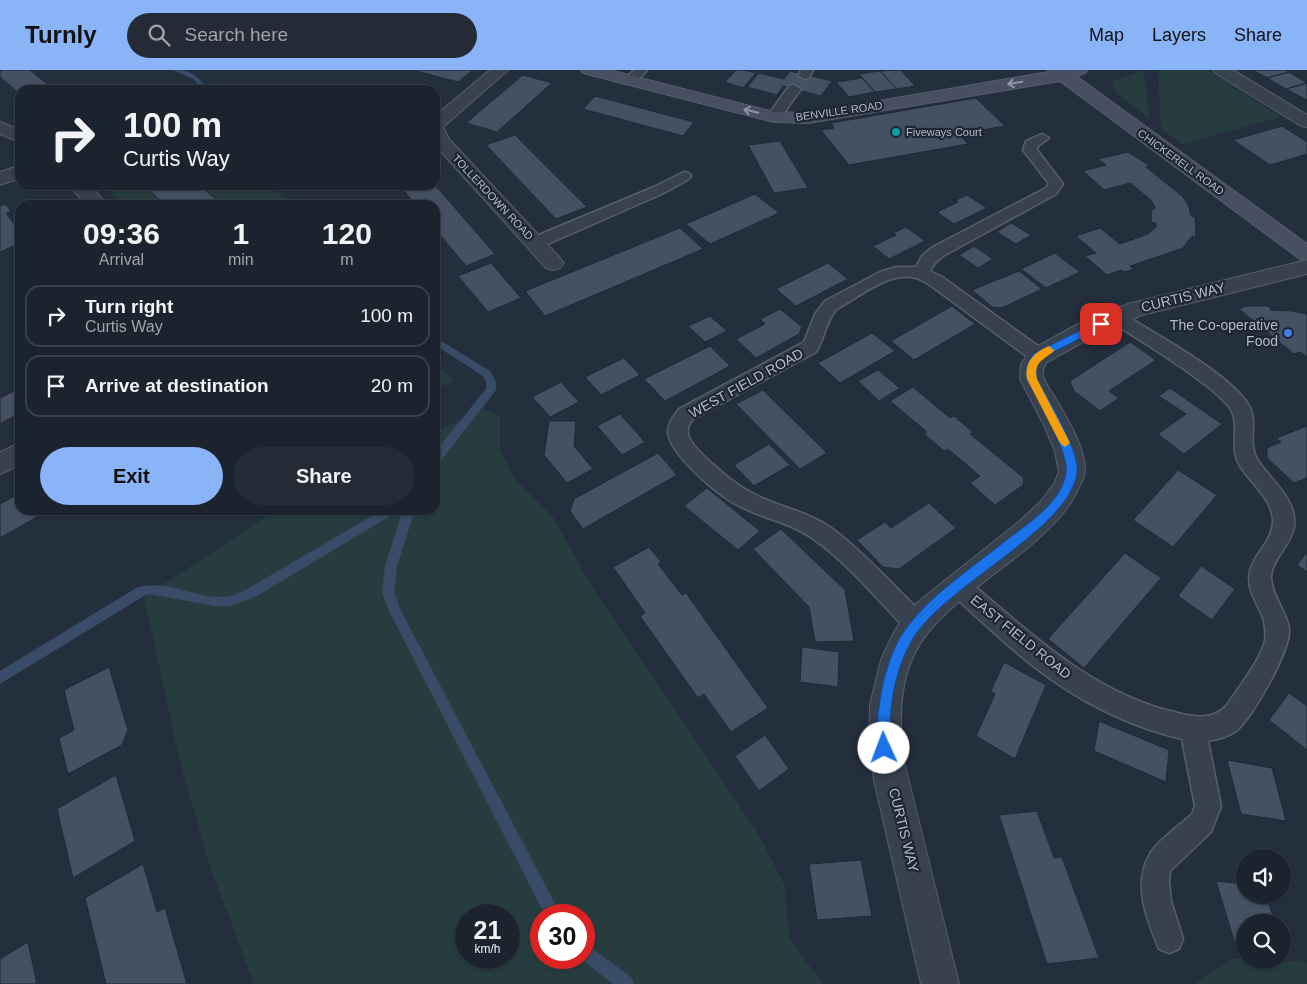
<!DOCTYPE html>
<html lang="en">
<head>
<meta charset="utf-8">
<style>
  :root { --surface:#1b232e; --page:#242b36; --text:#f1f3f6; --muted:#a0a4aa; --line:#39404a; --accent:#8ab4f8 }
  body { margin:0; font-family:Arial,sans-serif; background:var(--page); color:var(--text); height:100vh; display:flex; flex-direction:column; font-size:19px; white-space:nowrap }
  * { box-sizing:border-box; margin:0 }
  p { font-size:16px; color:var(--muted) }
  .icon { flex:none; width:28px; height:28px; fill:none; stroke:currentColor; stroke-width:2; stroke-linecap:round; stroke-linejoin:round }
  .map { position:relative; flex:1; overflow:hidden }
  .sheet { position:absolute; left:15px; top:130px; width:425px; height:315px; display:flex; flex-direction:column; background:var(--surface); border-radius:15px; box-shadow:0 1px 4px #0004,0 0 0 1px var(--line) }
  .sheet>* { flex:none }
  .top-card { position:absolute; left:15px; top:15px; width:425px; height:105px; border-radius:15px; box-shadow:0 1px 4px #0004,0 0 0 1px var(--line); background:#1b232e; color:var(--text); overflow:hidden }
  .fabs { position:absolute; left:1236px; top:779px; display:grid; gap:10px }
  .fabs a { display:grid; place-items:center; width:55px; height:55px; border-radius:50%; background:var(--surface); box-shadow:0 1px 4px #0004,0 0 0 1px var(--line); font-size:25px }
  .speed { position:absolute; left:455px; top:834px; display:flex; gap:10px; font-size:25px; font-weight:700; text-align:center }
  .speed>* { display:grid; place-content:center; width:65px; height:65px; border-radius:50%; background:var(--surface); box-shadow:0 1px 4px #0004,0 0 0 1px var(--line); line-height:1 }
  .speed small { font-size:12px; font-weight:400 }
  .speed .limit { border:8px solid #d22; background:#fff; color:#111 }
  .pin { position:absolute; display:grid; place-items:center; width:42px; height:42px; color:#fff; margin:-21px; border-radius:10px; box-shadow:0 2px 8px #0006 }
  .me { position:absolute; width:55px; margin:-28px; rotate:358deg; stroke-linejoin:round; filter:drop-shadow(0 0 4px #0008) }
  .turn { display:flex; align-items:center; gap:18px; height:105px; padding:0 25px; font-size:22px }
  .turn .icon { width:65px; height:65px; stroke-width:2.5 }
  .turn b { display:block; font-size:35px; line-height:42px }
  .eta { display:flex; justify-content:space-evenly; align-items:center; height:85px; text-align:center }
  .eta b { font-size:30px; font-weight:700; line-height:35px }
  .primary-button { display:flex; gap:10px; margin-top:auto; padding:10px 25px }
  .primary-button a { flex:1; height:58px; border-radius:30px; background:var(--accent); color:#111; font-size:20px; font-weight:700; line-height:58px; text-align:center }
  .primary-button a+a { background:var(--page); color:var(--text) }
  ul { padding:0; list-style:none }
  li { display:flex; align-items:center; gap:15px; height:62px; margin:0 10px 8px; padding:0 15px; border:2px solid var(--line); border-radius:15px }
  li div { flex:1 }
  li b { display:block; font-size:19px }
  li em { font-style:normal }
  header { display:flex; align-items:center; gap:30px; box-sizing:border-box; height:70px; padding:0 25px; background:var(--accent); color:#111 }
  header strong { font-size:24px }
  nav { display:flex; gap:28px; margin-inline-start:auto; font-size:18px }
  .search { width:350px; height:45px; background:var(--page); display:flex; align-items:center; gap:12px; box-sizing:border-box; padding:0 18px; border-radius:28px; color:var(--muted); font-size:19px }
  .map>svg:first-child { display:block }
</style>
</head>
<body>
<header>
<strong>Turnly</strong>
<div class="search"><svg class="icon" aria-label="search" viewBox="0 0 24 24"><circle cx="10" cy="10" r="6"/><path d="M15 15l6 6"/></svg>Search here</div>
<nav><a>Map</a><a>Layers</a><a>Share</a></nav>
</header>
<div class="map">
<svg width="1307" height="914" viewBox="0 0 1307 914">
  <rect width="100%" height="100%" fill="#242f3e"/>
  <path fill="#263c3f" fill-rule="evenodd" d="M1144,0L1149,48L1120,26L1113,17L1114,11Z
    M1158,0H1207L1281,47L1182,74L1161,59Z
    M105,115H269L293,135H121Z
    M435,293L454,310L435,320Z
    M483,339L500,346V379L515,409L553,447L592,517L758,763L784,814L790,870L823,914H254L209,793L179,688L144,527L276,440H435V362ZM466,845H509V888H466ZM541,845H584V888H541Z
    M1235,888H1245V890L1307,892V914H1196L1204,906Z"/>
  <g fill="none" stroke-linecap="round" stroke-linejoin="round">
    <path fill="#394c67" fill-rule="evenodd" d="M173,0C190,0 199,5 207,20H201L195,10Z
      M300,131H306L309,135H300Z
      M435,267L490,301L496,312V320L439,393L435,394V382L486,319V312L483,306L435,275Z
      M382,440H397L395,443L257,526L231,536H215L149,524L144,526L0,614V601L136,518C167,507 200,532 231,526C237,524 243,521 249,518Z
      M403,440H415L397,496L394,522L400,539L561,845H545L389,541L382,522L385,496Z
      M584,873L589,876L632,908L634,914H613L580,888H584Z"/>
  </g>
  <path fill="#455162" stroke="#1f2835" d="M2,0H34L31,1L52,18L56,17L60,20H20V24L0,7V1Z
    M412,0H473L458,12Z
    M736,0H744L756,3L743,18L725,12Z
    M901,0L915,16L897,19L880,1Z
    M1253,0H1286L1289,2L1267,8Z
    M790,1L832,11L821,26L783,16L777,25L747,17L759,3L784,9Z
    M880,1L897,19L875,22L859,4Z
    M1289,2L1307,13L1286,19L1267,8Z
    M523,5L552,13L497,62L466,53Z
    M862,8L875,22L849,27L836,12Z
    M1307,13V30L1286,19Z
    M595,26L694,52L683,66L583,39Z
    M976,28L1005,56L958,64L968,74L849,95L821,60L834,58L831,53Z
    M1282,56L1307,72V84L1270,95L1233,70Z
    M515,65L587,137L556,149L486,75Z
    M780,71L808,118L774,123L748,75Z
    M1128,82L1150,96L1146,97L1182,126L1189,136L1191,146L1195,147L1196,167L1192,166L1183,178L1130,196L1134,199L1125,202L1121,200L1107,205L1085,186L1096,183L1076,166L1100,158L1120,174L1148,164L1156,157V153L1151,152L1152,139H1155V137L1151,130L1130,113L1104,120L1083,101L1106,95L1098,89Z
    M155,115H215L205,120L218,131L209,135H177L175,133L165,135L147,118Z
    M399,115H435L495,184L466,196L435,159V135H416Z
    M755,124L779,143L710,174L686,154Z
    M967,125L987,138L954,154L937,142L958,132L956,130Z
    M6,134L11,142L6,143L20,162V173L0,182V136Z
    M1011,153L1031,165L1016,174L997,162Z
    M906,157L925,171L889,189L873,176L896,165L893,163Z
    M680,158L703,179L545,246L525,221Z
    M974,176L993,189L978,198L959,185Z
    M1055,183L1080,202L1046,218L1021,199Z
    M491,193L521,228L488,242L458,206Z
    M828,193L848,209L796,236L776,219Z
    M1019,201L1042,219L1002,238L992,237L972,220Z
    M952,236L975,254L914,290L891,271Z
    M1245,236H1268L1271,240L1292,241L1307,244V287L1300,282L1294,284L1239,239Z
    M780,239L802,257L799,264L756,288L736,269L765,254L760,249Z
    M710,246L727,261L705,272L688,256Z
    M872,263L895,281L840,313L818,293Z
    M1130,272L1156,290L1109,321L1119,328L1100,341L1074,321L1070,311Z
    M710,276L730,296L665,331L644,309Z
    M624,288L640,305L601,325L585,307Z
    M878,300L900,318L879,331L858,311Z
    M561,312L579,332L550,347L532,327Z
    M913,317L950,348L954,346L973,362L970,364L1024,408L1023,415L995,435L970,413L980,406L948,379L944,381L924,364L927,362L890,331Z
    M20,318V343L0,354V328Z
    M1170,318L1222,354L1184,384L1158,364L1186,344L1159,326Z
    M763,320L827,383L800,399L736,334Z
    M620,344L645,372L622,385L597,356Z
    M549,351H576L574,376L593,399L567,413L544,385Z
    M1307,356V408L1294,413L1267,388V378L1281,372L1276,368Z
    M769,374L790,395L754,416L734,395Z
    M658,383L677,405L583,459L570,441L574,429Z
    M1178,400L1217,425L1173,477L1133,450Z
    M707,418L760,461L738,480L684,436Z
    M20,423V440H49L0,468V434Z
    M929,433L956,458L899,499L883,497L857,470L885,452L891,458Z
    M781,459L845,520L854,571L815,572L809,537L753,479Z
    M649,477L661,492L658,494L682,525L686,523L768,638L731,662L704,624L698,628L640,546L645,543L613,497Z
    M1307,482V502L1297,495Z
    M1125,483L1161,508L1084,598L1048,569Z
    M1201,496L1235,519L1212,550L1178,526Z
    M802,577L839,582L838,617L800,612Z
    M1004,592L1046,615L1015,689L976,666L995,624L991,621Z
    M109,597L128,660L122,675L68,704L59,668L74,660L64,620Z
    M1289,623L1307,636V680L1269,650Z
    M1099,651L1169,680L1166,712L1094,681Z
    M765,665L789,699L759,721L735,686Z
    M1227,690L1272,698L1286,751L1241,744Z
    M116,705L135,771L73,808L57,739Z
    M1037,741L1054,788L1062,787L1099,888L1047,894L999,745Z
    M861,790L872,846L817,850L809,794Z
    M143,794L157,842L165,838L187,914H106L85,828Z
    M1216,811L1245,814V825H1266L1275,852H1245V876L1235,874Z
    M28,872L37,914H0V889Z"/>
  <g fill="none" stroke-linecap="round" stroke-linejoin="round">
    <defs>
      <path id="lane" d="M634,0H647L635,13H625L624,10Z
        M801,0H813L809,8L804,9L798,5Z
        M794,15L801,19L779,50H769L767,47L769,44L789,16Z
        M1042,64L1049,68L1038,76L1037,80L1063,114L1056,124L943,186L935,193L930,201L942,207L1045,281L1048,286L1045,291L1039,293L1033,291L930,215C926,213 921,209 916,208C889,201 859,227 837,239C826,250 825,268 816,282L693,349C690,353 687,357 688,363C689,378 736,415 750,422C777,437 809,441 834,460C867,485 895,518 925,546L929,554L925,562L917,565L909,562C879,532 851,496 816,471C793,453 763,449 737,435C718,425 669,384 668,362C668,353 674,346 679,339L804,272L815,244L825,231L880,202L897,197H916L922,186L931,178L1046,118L1049,114L1047,111L1023,80L1026,71Z
        M684,102L689,103L691,106L689,109L664,123L541,177H529L527,173L529,169L654,117Z
        M1116,241L1122,243C1156,265 1226,301 1248,334C1259,351 1247,372 1257,389C1269,409 1298,429 1294,457C1291,475 1271,490 1271,508C1272,526 1286,541 1289,558C1292,578 1252,649 1236,661C1228,667 1218,669 1208,671L1221,736L1211,762L1170,801L1169,811L1171,831L1183,869L1179,879L1169,883L1159,879C1147,850 1132,814 1150,784C1156,772 1181,754 1192,744L1195,736L1182,669C1139,659 1095,639 1058,614C1019,588 985,554 950,523L947,516L950,509L958,506L966,509C1030,562 1090,622 1174,642C1192,647 1213,651 1227,635C1237,620 1263,586 1265,570C1266,564 1265,557 1264,551C1260,537 1249,524 1249,509C1249,486 1274,473 1273,450C1272,428 1250,413 1240,396C1229,377 1239,362 1233,344C1226,321 1134,267 1110,251L1107,247L1110,243Z"/>
      <path id="street" d="M490,0H508L443,57L449,69L560,188L564,193L560,198L553,200L546,198L435,75V46Z
        M1213,0H1233L1307,45V57L1301,56L1215,3Z
        M0,52L20,60V72L0,64Z
        M20,95V108L0,115V102Z
        M69,115H90L107,135H86Z
        M1307,190V204L1142,245L1094,266L1047,292C1044,296 1042,300 1043,306C1045,313 1050,320 1054,326C1066,347 1084,374 1085,399C1085,405 1082,412 1079,417C1070,440 1049,459 1031,475C998,503 953,531 927,564C898,599 898,650 904,692L959,914H921L874,710L869,673L870,635L881,590L893,564L906,543L923,528L1020,451L1041,431L1054,414L1059,402L1055,381L1044,355L1020,309L1021,294L1031,280L1078,254L1128,234Z
        M20,373V395L0,404V382Z"/>
      <path id="secondary" d="M581,0H609L774,42L808,43L1049,2L1048,0H1087L1085,3L1076,6L1307,174V191L1300,189L1060,11L808,53L774,52L583,3Z"/>
    </defs>
    <use href="#lane" stroke="#565f6c" stroke-width="3"/>
    <use href="#street" stroke="#565f6c" stroke-width="2"/>
    <use href="#secondary" stroke="#565f6c" stroke-width="2"/>
    <use href="#lane" fill="#38414e" fill-rule="evenodd"/>
    <use href="#street" fill="#38414e" fill-rule="evenodd"/>
    <use href="#secondary" fill="#465061" fill-rule="evenodd"/>
  </g>
  <defs><path id="oneway-shaft" d="M-6 0H5M1.5-3L5.5 0L1.5 3" fill="none" stroke-width="1.6" stroke-linecap="round" stroke-linejoin="round" transform="scale(1.25)"/></defs>
  <g stroke="#8e96a5">
    <use href="#oneway-shaft" transform="translate(1015 13) rotate(170)"/>
    <use href="#oneway-shaft" transform="translate(751 41) rotate(-166)"/>
  </g>
  <path fill="#1a73e8" stroke="#114b97" d="M1101,250L1104,251V256L1042,288C1036,295 1035,300 1037,309C1048,329 1080,381 1077,402C1071,459 943,516 912,570C898,594 891,625 890,653C890,663 893,674 889,683L884,685L879,683C873,668 878,647 880,631C883,608 892,578 905,560C931,524 971,499 1004,472C1027,454 1061,434 1066,403C1070,383 1037,329 1027,309C1025,298 1027,292 1035,283Z"/>
  <path fill="#f59e0b" d="M1049,276L1054,280L1053,282C1041,291 1034,293 1037,309L1070,373L1065,377L1060,373L1027,309C1024,293 1034,282 1049,276Z"/>
  <circle fill="#0f9aa8" stroke="#1d2633" stroke-width="2" cx="896" cy="62" r="5"/>
  <circle fill="#3f7fe0" stroke="#1d2633" stroke-width="2" cx="1288" cy="263" r="5"/>
  <g text-anchor="middle" dominant-baseline="central" stroke-width="4.5" stroke-linejoin="round" paint-order="stroke">
    <g font-size="11" fill="#b4bcc9" stroke="#1d2633">
      <text transform="translate(839 41) rotate(-8)">BENVILLE ROAD</text>
      <text transform="translate(1181 92) rotate(36)">CHICKERELL ROAD</text>
      <text transform="translate(493 127) rotate(47)">TOLLERDOWN ROAD</text>
    </g>
    <g font-size="11" fill="#b4bcc9" stroke="#1d2633" text-anchor="start">
      <text x="906" y="62">Fiveways Court</text>
    </g>
    <g font-size="14" fill="#b4bcc9" stroke="#1d2633">
      <text transform="translate(1183 227) rotate(-14)">CURTIS WAY</text>
      <text transform="translate(746 313) rotate(-29)">WEST FIELD ROAD</text>
      <text transform="translate(1021 567) rotate(39)">EAST FIELD ROAD</text>
      <text transform="translate(904 760) rotate(76)">CURTIS WAY</text>
    </g>
    <g font-size="14" fill="#b4bcc9" stroke="#1d2633" text-anchor="end">
      <text x="1278" y="255">The Co-operative<tspan x="1278" dy="16">Food</tspan></text>
    </g>
  </g>
</svg>
<div class="fabs">
<a><svg class="icon" aria-label="sound" viewBox="0 0 24 24"><path d="M4 9h4l5-4v14l-5-4H4zM17 9q2 3 0 6"/></svg></a>
<a><svg class="icon" aria-label="search" viewBox="0 0 24 24"><circle cx="10" cy="10" r="6"/><path d="M15 15l6 6"/></svg></a>
</div>
<div class="speed"><div>21<small>km/h</small></div><div class="limit">30</div></div>
<div class="pin" style="left:1101px;top:254px;background:#d93025"><svg class="icon" aria-label="arrive" viewBox="0 0 24 24"><path d="M6 21V4h12l-3 4 3 4H6"/></svg></div>
<svg class="me" style="left:884px;top:678px" viewBox="-20 -20 40 40"><circle r="19" fill="#fff"/><path d="M0-13L10 11 0 6-10 11z" fill="#1a73e8"/></svg>
<div class="top-card">
<div class="turn"><svg class="icon" aria-label="right" viewBox="0 0 24 24"><path d="M7 20v-9h11M14 6l5 5-5 5"/></svg><div><b>100 m</b>Curtis Way</div></div>
</div>
<section class="sheet">
<div class="eta">
<div><b>09:36</b><p>Arrival</p></div>
<div><b>1</b><p>min</p></div>
<div><b>120</b><p>m</p></div>
</div>
<ul>
<li><svg class="icon" aria-label="right" viewBox="0 0 24 24"><path d="M7 20v-9h11M14 6l5 5-5 5"/></svg><div><b>Turn right</b><p>Curtis Way</p></div><em>100 m</em></li>
<li><svg class="icon" aria-label="arrive" viewBox="0 0 24 24"><path d="M6 21V4h12l-3 4 3 4H6"/></svg><div><b>Arrive at destination</b></div><em>20 m</em></li>
</ul>
<div class="primary-button"><a>Exit</a><a>Share</a></div>
</section>
</div>
</body>
</html>
